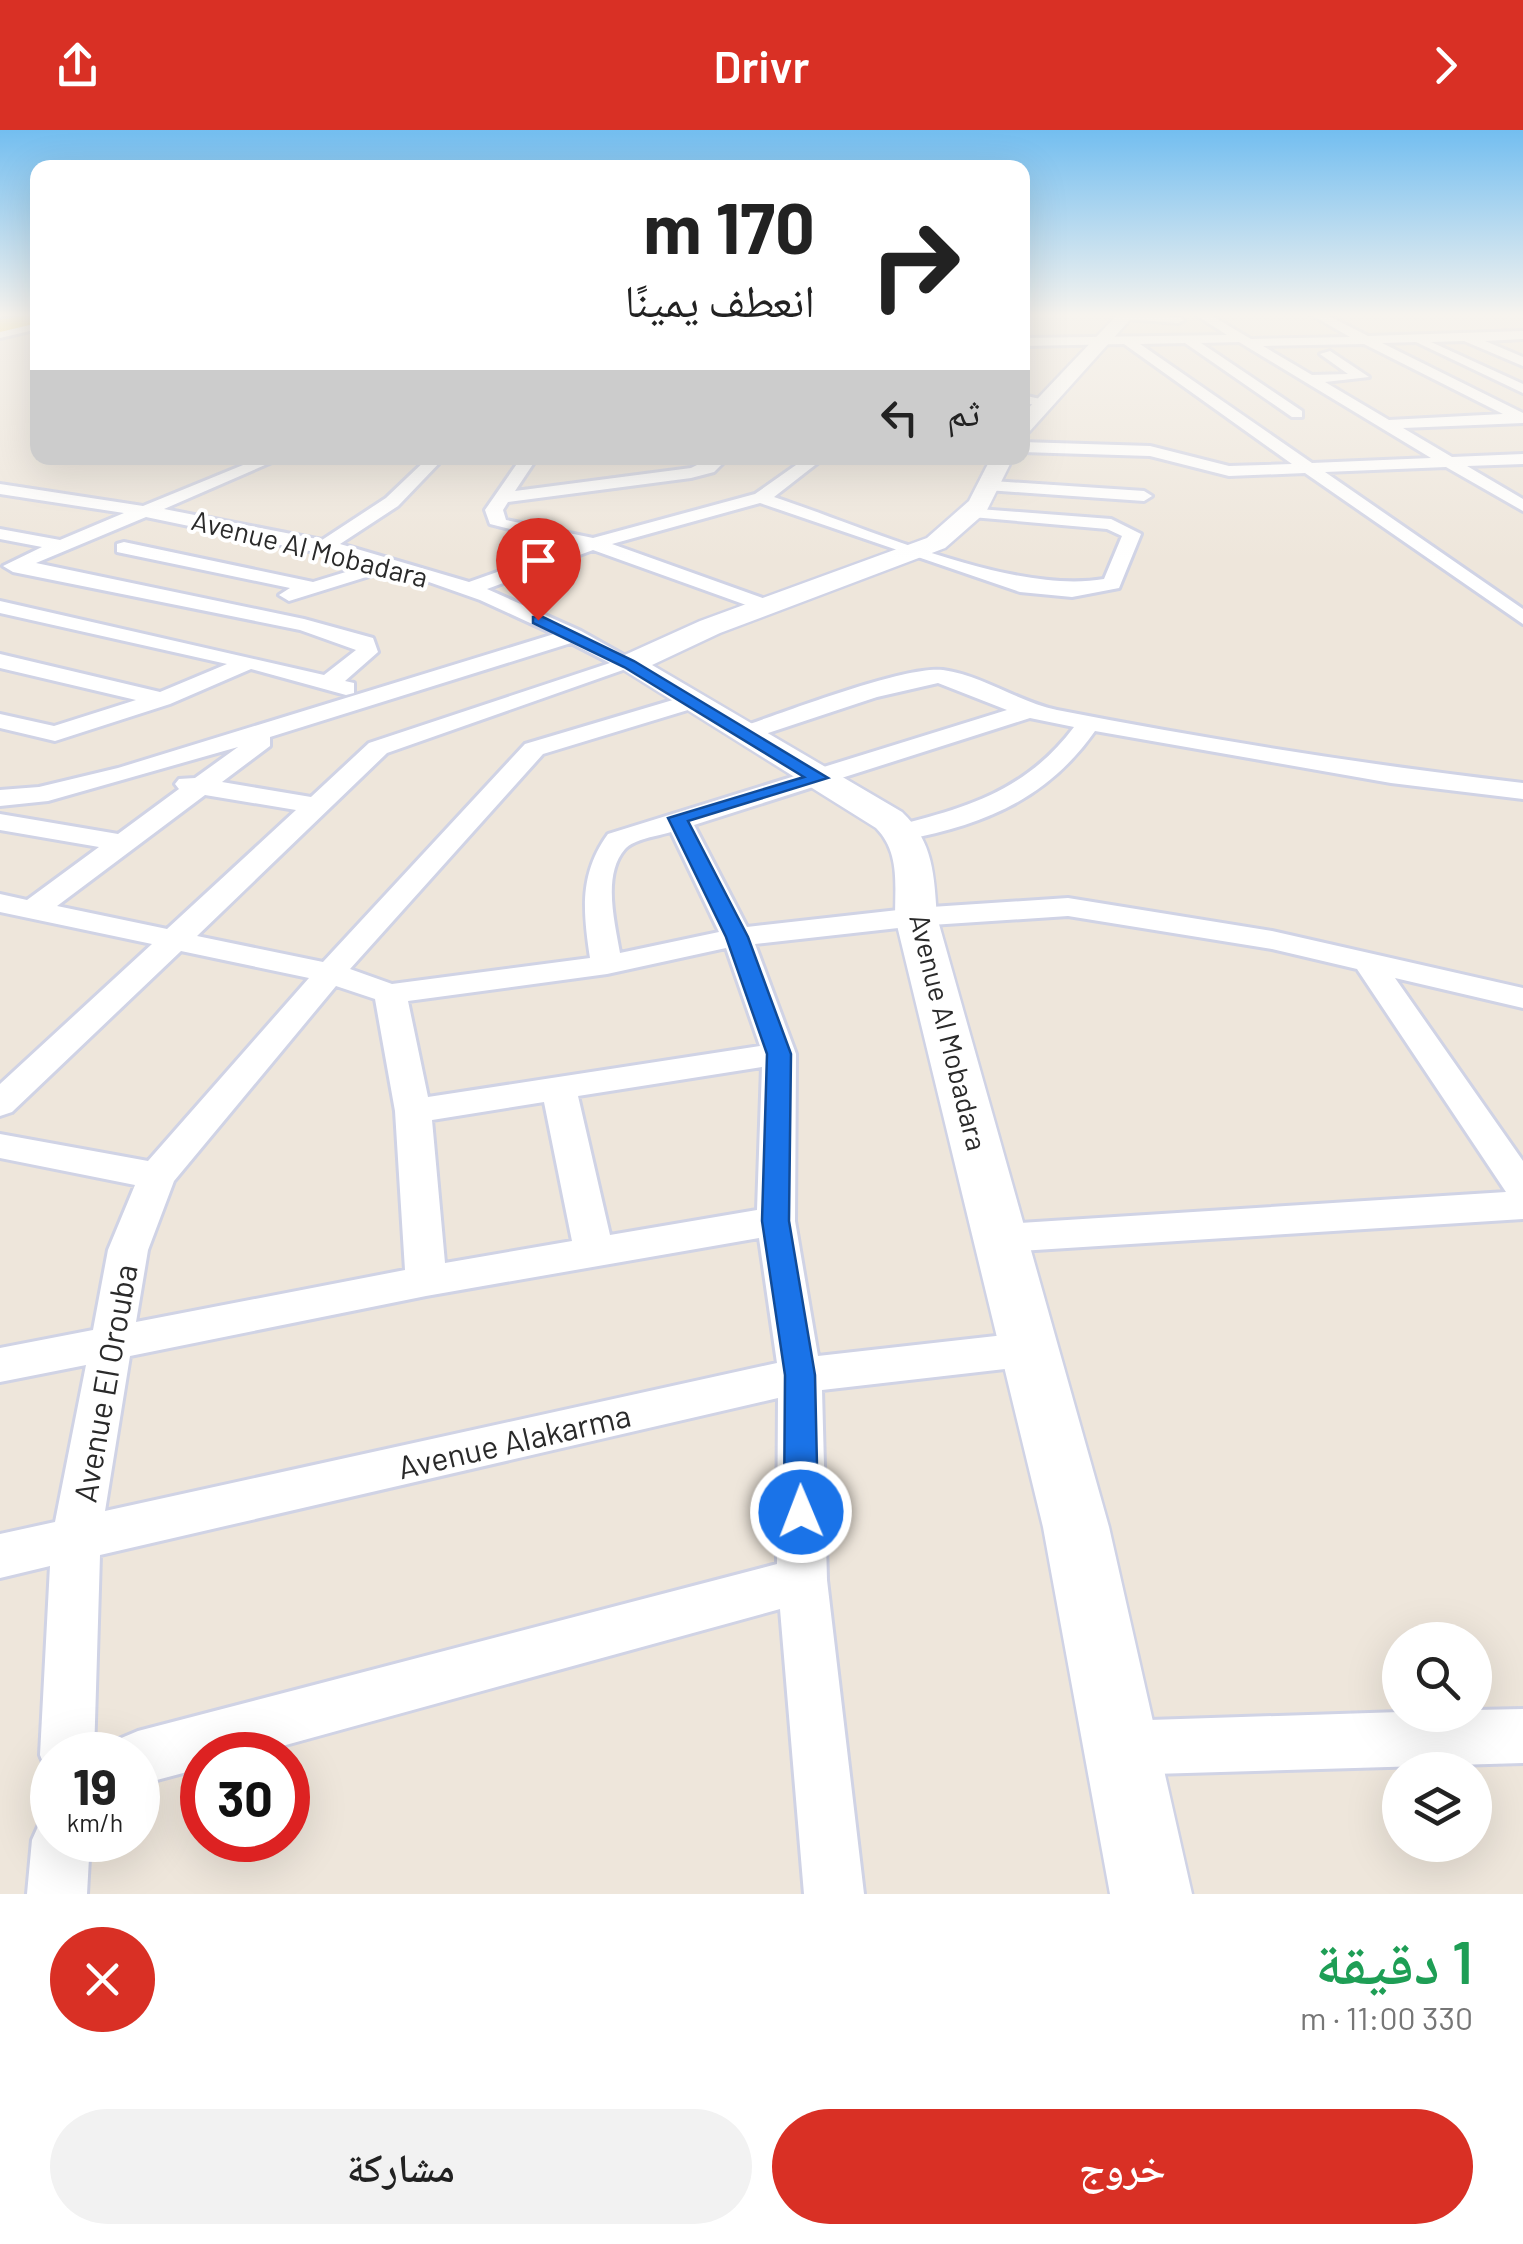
<!DOCTYPE html>
<html lang="ar">
<head>
<meta charset="utf-8">
<style>
  :root { --surface:#fff; --page:#f2f2f2; --text:#222; --muted:#767676; --accent:#d93025 }
  body { margin:0; font-family:Barlow,"Noto Naskh Arabic",sans-serif; background:var(--page); color:var(--text); direction:rtl; height:100vh; display:flex; flex-direction:column; font-size:38px; white-space:nowrap }
  * { box-sizing:border-box; margin:0 }
  p { font-size:32px; color:var(--muted) }
  .icon { flex:none; width:55px; height:55px; fill:none; stroke:currentColor; stroke-width:2; stroke-linecap:round; stroke-linejoin:round }
  .map { position:relative; height:1764px; overflow:hidden; direction:ltr }
  .sheet { display:flex; flex-direction:column; background:var(--surface); flex:1 }
  .sheet>* { flex:none }
  .guide { position:absolute; left:30px; top:30px; width:1000px; height:305px; border-radius:20px; box-shadow:0 10px 40px #0002; direction:rtl; background:#fff; color:var(--text); overflow:hidden }
  .tools { position:absolute; left:1382px; top:1492px; display:grid; gap:20px }
  .tools a { display:grid; place-items:center; width:110px; height:110px; border-radius:50%; background:var(--surface); box-shadow:0 10px 40px #0002; font-size:50px }
  .speed { position:absolute; left:30px; top:1602px; display:flex; gap:20px; font-size:50px; font-weight:700; text-align:center }
  .speed>* { display:grid; place-content:center; width:130px; height:130px; border-radius:50%; background:var(--surface); box-shadow:0 10px 40px #0002; line-height:1 }
  .speed small { font-size:25px; font-weight:400 }
  .speed .limit { border:15px solid #d22; background:#fff; color:#111 }
  .pin { position:absolute; display:grid; place-items:center; width:85px; height:85px; color:#fff; margin:-102px -42px; border-radius:50% 50% 50% 0; rotate:-45deg; box-shadow:0 0 10px #0007 }
  .pin .icon { rotate:45deg }
  .me { position:absolute; width:110px; margin:-55px; rotate:359deg; stroke-linejoin:round; filter:drop-shadow(0 0 8px #0008) }
  .turn { display:flex; align-items:center; gap:35px; height:210px; padding:0 50px; font-size:45px }
  .turn .icon { width:130px; height:130px; stroke-width:2.5 }
  .turn b { display:block; font-size:70px; line-height:85px }
  .then { display:flex; align-items:center; height:95px; padding:0 50px; background:#0003; gap:20px; font-size:38px }
  .round { display:grid; place-items:center; flex:none; width:105px; height:105px; border-radius:52px; background:var(--page) }
  .overview { display:flex; align-items:center; justify-content:space-between; height:170px; padding:0 50px }
  h1 { font-size:60px; font-weight:600; line-height:75px; color:#1e9e55 }
  .button { display:flex; gap:20px; margin-top:auto; padding:20px 50px }
  .button a { flex:1; height:115px; border-radius:60px; background:var(--accent); color:#fff; font-size:40px; font-weight:600; line-height:115px; text-align:center }
  .button a+a { background:var(--page); color:var(--text) }
  header { display:flex; justify-content:space-between; align-items:center; height:130px; padding:0 50px; background:var(--accent); color:#fff; font-size:45px; font-weight:600 }
  .map>svg:first-child { display:block }
</style>
</head>
<body>
<header><svg class="icon" aria-label="forward" viewBox="0 0 24 24"><path d="M9 5l7 7-7 7"/></svg>Drivr<svg class="icon" aria-label="share" viewBox="0 0 24 24"><path d="M12 15V3M7 8l5-5 5 5M5 13v7h14v-7"/></svg></header>
<div class="map">
<svg width="1523" height="1764" viewBox="0 0 1523 1764">
  <rect width="100%" height="100%" fill="#eee6db"/>
  <g fill="none" stroke-linecap="round" stroke-linejoin="round">
    <defs>
      <path id="street" d="M1193,183H1207L1251,209L1350,207L1308,183H1323L1368,206L1523,201V209L1485,211L1523,227V236L1464,211L1431,212L1523,254V263L1416,212L1382,213L1523,283V293L1403,298L1452,327L1523,324V334L1467,336L1523,369V381L1446,337L1325,342L1523,479V494L1305,343L1229,346L1150,326L1022,322V312L1150,316L1229,336L1292,334L1124,214L1022,216V208L1227,205ZM1239,212L1431,328L1312,333L1140,214L1185,213L1292,287H1302V281L1201,213ZM1364,214L1503,284L1389,290L1325,252L1369,247L1330,221L1320,224L1348,244L1312,245L1263,216Z
        M1122,184L1178,187L1184,190L1178,193L1126,189Z
        M38,192V199L0,208V200Z
        M1022,265L1054,272L1047,276L1022,273Z
        M260,328H281L164,379L322,410L386,368L428,328H444L398,376L340,414L469,452L573,415L490,394L485,380L521,328H537L515,361L691,338L711,328H728L714,342L691,348L508,372L503,380L506,390L593,408L755,364L806,328H824L774,367C865,397 1012,465 1104,449L1122,406L1107,399L972,387L963,382L966,378L1111,389L1141,404L1119,458L1072,467L1020,462L760,373L612,414L774,472V480H760L593,420L487,459L581,501L640,534L387,623L197,806L323,832L525,614L693,564L705,571L701,576L543,624L350,839L392,854L590,828C583,781 579,744 608,704L1007,580L938,553L877,567L747,610L735,603L738,598C780,584 905,535 943,540C981,545 1019,572 1057,580C1211,610 1367,635 1523,653V669L1391,653L1095,601C1047,669 984,695 904,710L894,708L890,702L894,696C967,678 1027,660 1074,597L1030,588L694,695L747,797L916,778L1068,768L1272,801L1523,858V878L1395,848L1523,1031V1089L1003,1122L989,1118L983,1108L989,1098L1003,1094L1506,1062L1357,839L1272,819L1068,786L916,796L755,814L796,924L795,1091L818,1226L1032,1202L1047,1207L1053,1219L1047,1231L1032,1236L822,1260L827,1450L864,1764H804L780,1479L249,1625H202V1638L138,1655V1625H112L119,1609L138,1601L777,1434L778,1268L100,1425L94,1625H52V1646L48,1644L40,1625L50,1436L0,1448V1404L55,1392L86,1235L0,1252V1218L93,1200L108,1120L135,1055L0,1028V1004L148,1031L309,848L181,821L12,982L0,986V954L152,814L0,782V764L27,770L99,717L0,700V684L118,704L179,659L175,654L179,649L195,648L238,617L48,671L0,676V660L39,657L118,638L554,504L480,470L392,439L289,471L279,465L290,458L117,422V414L124,412L313,452L372,434L146,387L36,433L304,489L373,508L378,522L345,551L354,553V563L346,565L251,539L170,574L55,611L0,598V584L54,596L136,570L0,538V524L160,562L227,534L0,483V471L324,545L356,520L300,500L13,442L3,436L42,417L0,409V399L60,410L124,383L0,364V354L143,376ZM571,513L610,533L369,613L311,667L222,652L270,616V607ZM205,665L296,680L167,799L57,776ZM671,702L719,802L620,823C615,793 602,745 625,719C634,709 658,706 671,702ZM726,818L760,916L428,967L408,871L607,844ZM336,856L375,869L395,981L405,1140L136,1192L148,1120L174,1051ZM762,937L757,1080L610,1105L578,966ZM544,972L572,1111L445,1133L432,990ZM759,1108L777,1233L105,1381L130,1226L426,1166Z
        M993,351L1144,361L1152,366L1144,371L987,360V352Z
        M1523,1579V1633L1119,1645L1100,1637L1092,1618L1100,1599L1119,1591L1400,1582L1475,1585V1580Z
        M52,1685V1710H90L87,1764H27L32,1710L41,1690Z"/>
      <path id="secondary" d="M1119,183H1136L1029,302L1022,304V285Z
        M991,328H1013L986,382L945,418L720,503L652,535L902,682C934,712 934,746 937,787L1109,1397L1192,1764H1110L1043,1397L895,787C895,755 900,722 876,698L614,534L618,528L700,491L927,408L969,371Z"/>
      <path id="primary" d="M38,183V193L0,202V190Z"/>
    </defs>
    <use href="#street" stroke="#d0d3e5" stroke-width="6"/>
    <use href="#secondary" stroke="#d0d3e5" stroke-width="5"/>
    <use href="#primary" stroke="#c8c8c8" stroke-width="6"/>
    <use href="#street" fill="#fff" fill-rule="evenodd"/>
    <use href="#secondary" fill="#fff" fill-rule="evenodd"/>
    <use href="#primary" fill="#ffdc4f" fill-rule="evenodd"/>
  </g>
  <linearGradient id="sky" x2="0" y2="1"><stop stop-color="#73bef0"/><stop offset="0.43" stop-color="#f7f4ef"/><stop offset="1" stop-color="#f7f4ef" stop-opacity="0"/></linearGradient>
  <rect width="1523" height="430" fill="url(#sky)"/>
  <path fill="#1a73e8" stroke="#114b97" stroke-width="2.5" d="M533,487H543L634,531L828,648L688,691L748,807L791,924L789,1091L815,1245L818,1382L813,1392L801,1396L789,1392L784,1382L785,1245L762,1091L767,924L726,807L668,688L804,647L624,537L533,493Z"/>
  <g text-anchor="middle" dominant-baseline="central" stroke-width="8" stroke-linejoin="round" paint-order="stroke">
    <g font-size="28" fill="#2a2a2a" stroke="#fff">
      <text transform="translate(310 418) rotate(14)">Avenue Al Mobadara</text>
      <text transform="translate(949 902) rotate(76)">Avenue Al Mobadara</text>
    </g>
    <g font-size="32" fill="#2a2a2a" stroke="#fff">
      <text transform="translate(104 1253) rotate(-80)">Avenue El Orouba</text>
      <text transform="translate(514 1310) rotate(-13)">Avenue Alakarma</text>
    </g>
  </g>
</svg>
<div class="tools">
<a><svg class="icon" aria-label="search" viewBox="0 0 24 24"><circle cx="10" cy="10" r="6"/><path d="M15 15l6 6"/></svg></a>
<a><svg class="icon" aria-label="layers" viewBox="0 0 24 24"><path d="M12 4l9 5-9 5-9-5zM3 14l9 5 9-5"/></svg></a>
</div>
<div class="speed"><div>19<small>km/h</small></div><div class="limit">30</div></div>
<div class="pin" style="left:538px;top:490px;background:#d93025"><svg class="icon" aria-label="arrive" viewBox="0 0 24 24"><path d="M6 21V4h12l-3 4 3 4H6"/></svg></div>
<svg class="me" style="left:801px;top:1382px" viewBox="-20 -20 40 40"><circle r="17" fill="#1a73e8" stroke="#fff" stroke-width="3"/><path d="M0-11L8 9 0 5-8 9z" fill="#fff"/></svg>
<div class="guide">
<div class="turn"><svg class="icon" aria-label="right" viewBox="0 0 24 24"><path d="M7 20v-9h11M14 6l5 5-5 5"/></svg><div><b>170 m</b>انعطف يمينًا</div></div>
<div class="then">ثم<svg class="icon" aria-label="left" viewBox="0 0 24 24"><path d="M17 20v-9H6M10 6l-5 5 5 5"/></svg></div>
</div>
</div>
<section class="sheet">
<div class="overview"><div><h1>1 دقيقة</h1><p>330 m · 11:00</p></div><a class="round" style="background:#d93025;color:#fff"><svg class="icon" aria-label="close" viewBox="0 0 24 24"><path d="M6 6l12 12M18 6L6 18"/></svg></a></div>
<div class="button"><a>خروج</a><a>مشاركة</a></div>
</section>
</body>
</html>
